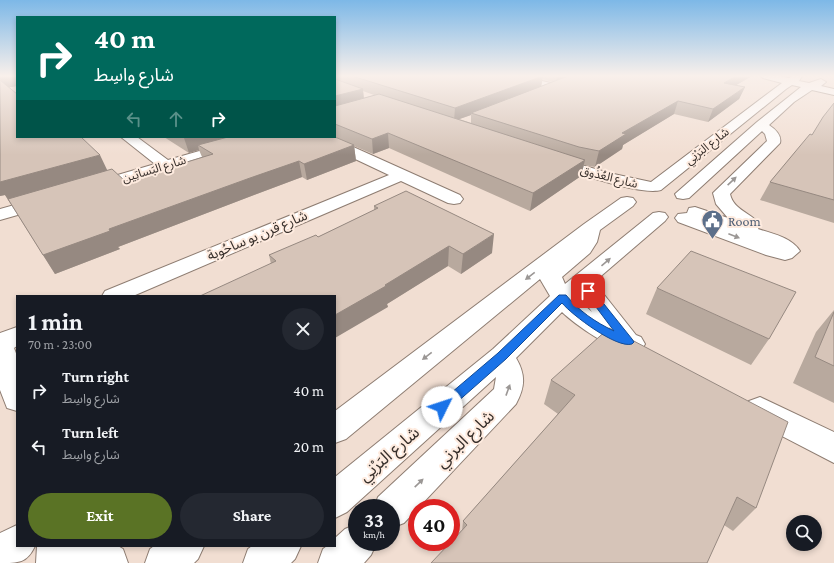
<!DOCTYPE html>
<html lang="en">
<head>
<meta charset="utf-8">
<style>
  :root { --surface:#171b24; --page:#242831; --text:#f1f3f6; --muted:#9ea1a6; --accent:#5a7325 }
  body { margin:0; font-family:"Crimson Pro","Noto Sans Arabic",serif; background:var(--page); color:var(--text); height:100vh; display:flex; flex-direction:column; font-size:15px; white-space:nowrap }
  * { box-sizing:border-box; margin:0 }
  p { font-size:13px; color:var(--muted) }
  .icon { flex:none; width:22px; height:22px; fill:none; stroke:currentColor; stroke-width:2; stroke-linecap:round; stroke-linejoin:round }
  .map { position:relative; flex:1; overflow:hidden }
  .panel { position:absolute; left:16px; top:295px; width:320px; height:252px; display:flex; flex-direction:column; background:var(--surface); border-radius:0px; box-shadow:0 2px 6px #0003 }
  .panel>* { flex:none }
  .hud { position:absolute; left:16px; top:16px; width:320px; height:122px; border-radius:0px; box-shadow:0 2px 6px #0003; background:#00695c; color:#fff; overflow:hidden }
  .fabs { position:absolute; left:786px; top:515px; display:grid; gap:8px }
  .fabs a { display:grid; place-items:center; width:36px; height:36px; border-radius:50%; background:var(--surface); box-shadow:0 2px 6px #0003; font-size:20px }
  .speed { position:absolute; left:348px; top:499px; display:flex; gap:8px; font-size:20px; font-weight:700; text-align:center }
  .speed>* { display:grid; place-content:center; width:52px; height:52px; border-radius:50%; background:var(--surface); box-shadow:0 2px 6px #0003; line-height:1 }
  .speed small { font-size:10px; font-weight:400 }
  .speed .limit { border:6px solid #d22; background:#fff; color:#111 }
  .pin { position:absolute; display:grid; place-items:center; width:34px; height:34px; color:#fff; margin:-17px; border-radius:8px; box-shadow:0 2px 6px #0006 }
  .me { position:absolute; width:44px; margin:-22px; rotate:49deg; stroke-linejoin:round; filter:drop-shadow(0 0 3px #0008) }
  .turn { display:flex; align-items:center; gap:14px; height:84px; padding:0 12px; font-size:18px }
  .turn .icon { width:52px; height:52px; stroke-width:2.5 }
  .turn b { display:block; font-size:28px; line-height:34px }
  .lanes { display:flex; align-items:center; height:38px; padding:0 12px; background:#0003; justify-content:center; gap:20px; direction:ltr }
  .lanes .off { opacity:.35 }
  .round { display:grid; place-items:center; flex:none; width:42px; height:42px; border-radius:21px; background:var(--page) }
  .overview { display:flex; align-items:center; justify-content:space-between; height:68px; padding:0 12px }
  h1 { font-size:24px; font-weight:700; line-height:30px }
  .action { display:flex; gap:8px; margin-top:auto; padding:8px 12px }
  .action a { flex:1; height:46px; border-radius:24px; background:var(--accent); color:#fff; font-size:16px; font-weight:700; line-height:46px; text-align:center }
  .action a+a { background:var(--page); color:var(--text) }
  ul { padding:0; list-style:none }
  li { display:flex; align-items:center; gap:12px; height:56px; padding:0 12px }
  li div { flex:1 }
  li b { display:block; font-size:15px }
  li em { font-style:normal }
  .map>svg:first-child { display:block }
</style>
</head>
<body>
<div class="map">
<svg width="834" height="563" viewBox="0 0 834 563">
  <rect width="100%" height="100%" fill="#f1ded2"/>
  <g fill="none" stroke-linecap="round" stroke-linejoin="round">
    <defs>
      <path id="minor" d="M504,76H521L559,85L560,87L555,90L506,78Z
        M761,76H779L789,78L793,76H802L799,81L809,83L821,79L826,82L821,86L834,89V95L812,90L794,102L769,125C775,129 782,135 780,143L730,194C734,211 751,212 760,225L758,229C773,234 791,237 800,251L792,258L785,260L766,255L678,222L675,218L678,214L687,213L689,208L695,207L728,218L716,204L713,193L767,141L765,134L762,131L689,198L683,199L677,198L675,194L757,122L801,87L792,85L786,89L661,190C640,196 572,171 549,164L547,161L549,158L554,157L609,173L651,182L782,83L763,78Z
        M121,137H137L168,160L248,137H269L267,140L99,190L93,192L87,190L85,187L87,184L155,164Z
        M313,137H331L460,195L463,199L460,203L454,204L448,203L401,181L133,296H102L105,291L389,175L315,140Z
        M43,197L49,198L52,202L49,206L0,220V209Z
        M627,197L633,198L636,202L633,206L600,230L597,242L590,253L562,277L565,284L653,213L659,212L665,213L668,217L665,221L594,282L636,335L641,337L645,344L641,351C639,351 635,353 632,353C617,354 573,323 562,312L516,358C526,375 525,387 516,404L404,523L391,528V508H374L378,497L494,389L496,377L347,512L335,518V477L493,349L550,296L540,279L346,439L335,443V411L584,224L621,198ZM580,295L592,312L576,298Z
        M17,327V346L14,348L17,356V411L7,408L0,390V333Z
        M760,397L834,432V463L749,419L745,410L749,401Z
        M357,524V542H377L371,555L364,563H318L323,549L327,546H335V538L345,529Z
        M17,525V546H35C27,563 19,563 0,563V533Z
        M37,546H118L123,549L128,563H36Z
        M154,546H204L198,559L194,563H145L150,549Z
        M252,546H301L295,559L291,563H243L248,549Z"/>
    </defs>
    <use href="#minor" stroke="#8e7d72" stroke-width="2"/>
    <use href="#minor" fill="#fff" fill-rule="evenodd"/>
  </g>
  <path fill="#b8a99e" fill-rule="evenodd" d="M0,76H17V86L9,87L107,171L125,181L202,157L199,150L189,153L164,137H335V76H752L736,85L745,87L739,99L708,122L674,114L623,145L622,149L595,167L584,165L581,176L530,211L389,148L373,154L354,146L356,161L307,180L302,177L254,195L118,247L120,249L55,274L5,195L0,196ZM542,79L553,82L541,86ZM363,91L374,95L364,98ZM471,115V123L459,119Z
    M834,103V223L760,200L770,182L812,135Z
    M374,206L492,253L461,274L448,266L387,304L388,307L271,264L269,255L318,237L374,210Z
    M657,288L769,339L751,365L646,314Z
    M834,310V403L793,383L816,332Z
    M551,380L756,508L733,531L724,525L462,531L463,521L558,414L544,404Z"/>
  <path fill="#968981" d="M0,76H17V86L1,89L0,87Z
    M543,76L541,88L471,113V115L454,121L455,108Z
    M557,76H573L556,82Z
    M736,76H752L719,95L724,83Z
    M745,87L739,99L708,122L713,109Z
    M363,89L364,102L335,109V96Z
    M678,101L674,114L623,145L622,149L595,167L599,151L622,133Z
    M388,133L389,148L373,154L372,139Z
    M186,137H243L198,145L199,150L189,153L184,138Z
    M354,145L356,161L307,180L304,164Z
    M100,155L110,176L11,204L5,195L0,196V182Z
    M585,160L581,176L530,211L533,193Z
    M299,161L302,177L254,195L118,247L120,249L55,274L43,255L109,229L250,178Z
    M494,234L492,253L461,274L463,254Z
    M449,246L448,266L387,304L388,307L335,338V315Z"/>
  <path fill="#d6c4b8" stroke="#968981" d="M352,76H543L455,108Z
    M568,76H736L724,83L745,87L713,109L678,101L622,133L626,134L599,151L579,147L471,113Z
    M335,79L363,89L335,96Z
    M0,80L17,94V137H81L100,155L0,182Z
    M379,94L585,160L533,193L388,133L372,139L335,124V106Z
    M834,103V200L770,182L810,134L812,135L823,117Z
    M228,137H335L354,145L304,164L299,161L250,178L109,229L110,231L43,255L8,199L112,169L125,181L213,154L198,145Z
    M406,191L494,234L463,254L449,246L385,285L386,286L335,315V296H200L276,261L269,255L316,235L318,237L378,208L374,206Z
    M691,251L796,292L769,339L657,288Z
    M834,312V366L815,357Z
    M609,328L788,422L756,508L737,497L707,563H431L467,525L463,521L575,395L551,380Z"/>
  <defs><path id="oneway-solid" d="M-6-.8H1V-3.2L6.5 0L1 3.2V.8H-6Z"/></defs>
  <g fill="#9b9795">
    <use href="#oneway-solid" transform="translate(732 181) rotate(-43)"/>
    <use href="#oneway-solid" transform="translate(734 236) rotate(21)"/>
    <use href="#oneway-solid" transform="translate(606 262) rotate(-41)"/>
    <use href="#oneway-solid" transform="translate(530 276) rotate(142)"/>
    <use href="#oneway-solid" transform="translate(427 356) rotate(142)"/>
    <use href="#oneway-solid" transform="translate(508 390) rotate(-70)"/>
    <use href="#oneway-solid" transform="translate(419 483) rotate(-44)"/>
  </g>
  <linearGradient id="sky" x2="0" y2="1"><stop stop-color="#7db8e7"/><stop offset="0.49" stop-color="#f9f0eb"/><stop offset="1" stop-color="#f9f0eb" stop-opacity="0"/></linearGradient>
  <rect width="834" height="155" fill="url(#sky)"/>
  <path fill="#1a73e8" stroke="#114b97" d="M588,288L592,289L632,339L634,342L632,344C617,349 572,315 562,303L506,359L447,411L442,413L438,411L436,407L438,404L498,353L559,295H566C579,311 595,322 614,331L584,291Z"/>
  <defs>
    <symbol id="civic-pin" viewBox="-11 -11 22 30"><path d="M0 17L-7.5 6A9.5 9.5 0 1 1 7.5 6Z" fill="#5c6f8a" stroke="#feebdf"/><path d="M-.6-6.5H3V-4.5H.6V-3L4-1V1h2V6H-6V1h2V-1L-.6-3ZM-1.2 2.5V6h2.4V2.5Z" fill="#fff"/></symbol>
  </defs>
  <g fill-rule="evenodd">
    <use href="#civic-pin" x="700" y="208" width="25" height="34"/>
  </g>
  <g text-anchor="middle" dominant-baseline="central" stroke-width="4" stroke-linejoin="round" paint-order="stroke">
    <g font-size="12" fill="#372f2b" stroke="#feebdf">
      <text transform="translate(707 146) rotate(-38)">شارع البَرْنِي</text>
      <text transform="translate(154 169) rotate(-17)">شارع البَساتِين</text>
      <text transform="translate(609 177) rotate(14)">شارع العُذُوق</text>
    </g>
    <g font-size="14" fill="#4e5e75" stroke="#feebdf" text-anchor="start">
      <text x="728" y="221">Room</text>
    </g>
    <g font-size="14" fill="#372f2b" stroke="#feebdf">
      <text transform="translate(257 235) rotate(-23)">شارع قرن بو ساحُوبة</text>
    </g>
    <g font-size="17" fill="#372f2b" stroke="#feebdf">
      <text transform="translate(465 439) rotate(-44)">شارع البرني</text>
      <text transform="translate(389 454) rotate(-41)">شارع البَرْنِي</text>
    </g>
  </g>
</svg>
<div class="fabs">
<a><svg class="icon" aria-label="search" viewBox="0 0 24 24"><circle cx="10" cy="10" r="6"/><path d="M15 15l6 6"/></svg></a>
</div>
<div class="speed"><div>33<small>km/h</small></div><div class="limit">40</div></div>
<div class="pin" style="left:588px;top:291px;background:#d93025"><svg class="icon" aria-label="arrive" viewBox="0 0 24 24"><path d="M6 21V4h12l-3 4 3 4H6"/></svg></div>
<svg class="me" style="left:442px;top:407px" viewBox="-20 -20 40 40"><circle r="19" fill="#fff"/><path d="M0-13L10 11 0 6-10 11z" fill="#1a73e8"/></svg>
<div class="hud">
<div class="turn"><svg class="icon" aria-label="right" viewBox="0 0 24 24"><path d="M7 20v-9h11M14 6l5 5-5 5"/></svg><div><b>40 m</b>شارع واسِط</div></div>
<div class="lanes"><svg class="icon off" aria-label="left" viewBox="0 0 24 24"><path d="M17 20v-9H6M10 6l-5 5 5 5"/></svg><svg class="icon off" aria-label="ahead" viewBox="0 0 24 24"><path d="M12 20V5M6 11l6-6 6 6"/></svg><svg class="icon" aria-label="right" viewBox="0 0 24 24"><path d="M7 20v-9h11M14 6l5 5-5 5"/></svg></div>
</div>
<section class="panel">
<div class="overview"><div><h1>1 min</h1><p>70 m · 23:00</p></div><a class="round"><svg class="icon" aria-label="close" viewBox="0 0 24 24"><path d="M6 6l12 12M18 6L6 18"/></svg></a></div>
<ul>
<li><svg class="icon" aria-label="right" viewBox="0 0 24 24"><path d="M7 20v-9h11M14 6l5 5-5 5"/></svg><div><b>Turn right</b><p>شارع واسِط</p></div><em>40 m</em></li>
<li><svg class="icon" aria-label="left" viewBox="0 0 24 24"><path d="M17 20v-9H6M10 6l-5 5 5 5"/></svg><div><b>Turn left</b><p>شارع واسِط</p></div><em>20 m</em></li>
</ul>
<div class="action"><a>Exit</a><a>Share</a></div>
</section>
</div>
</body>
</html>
